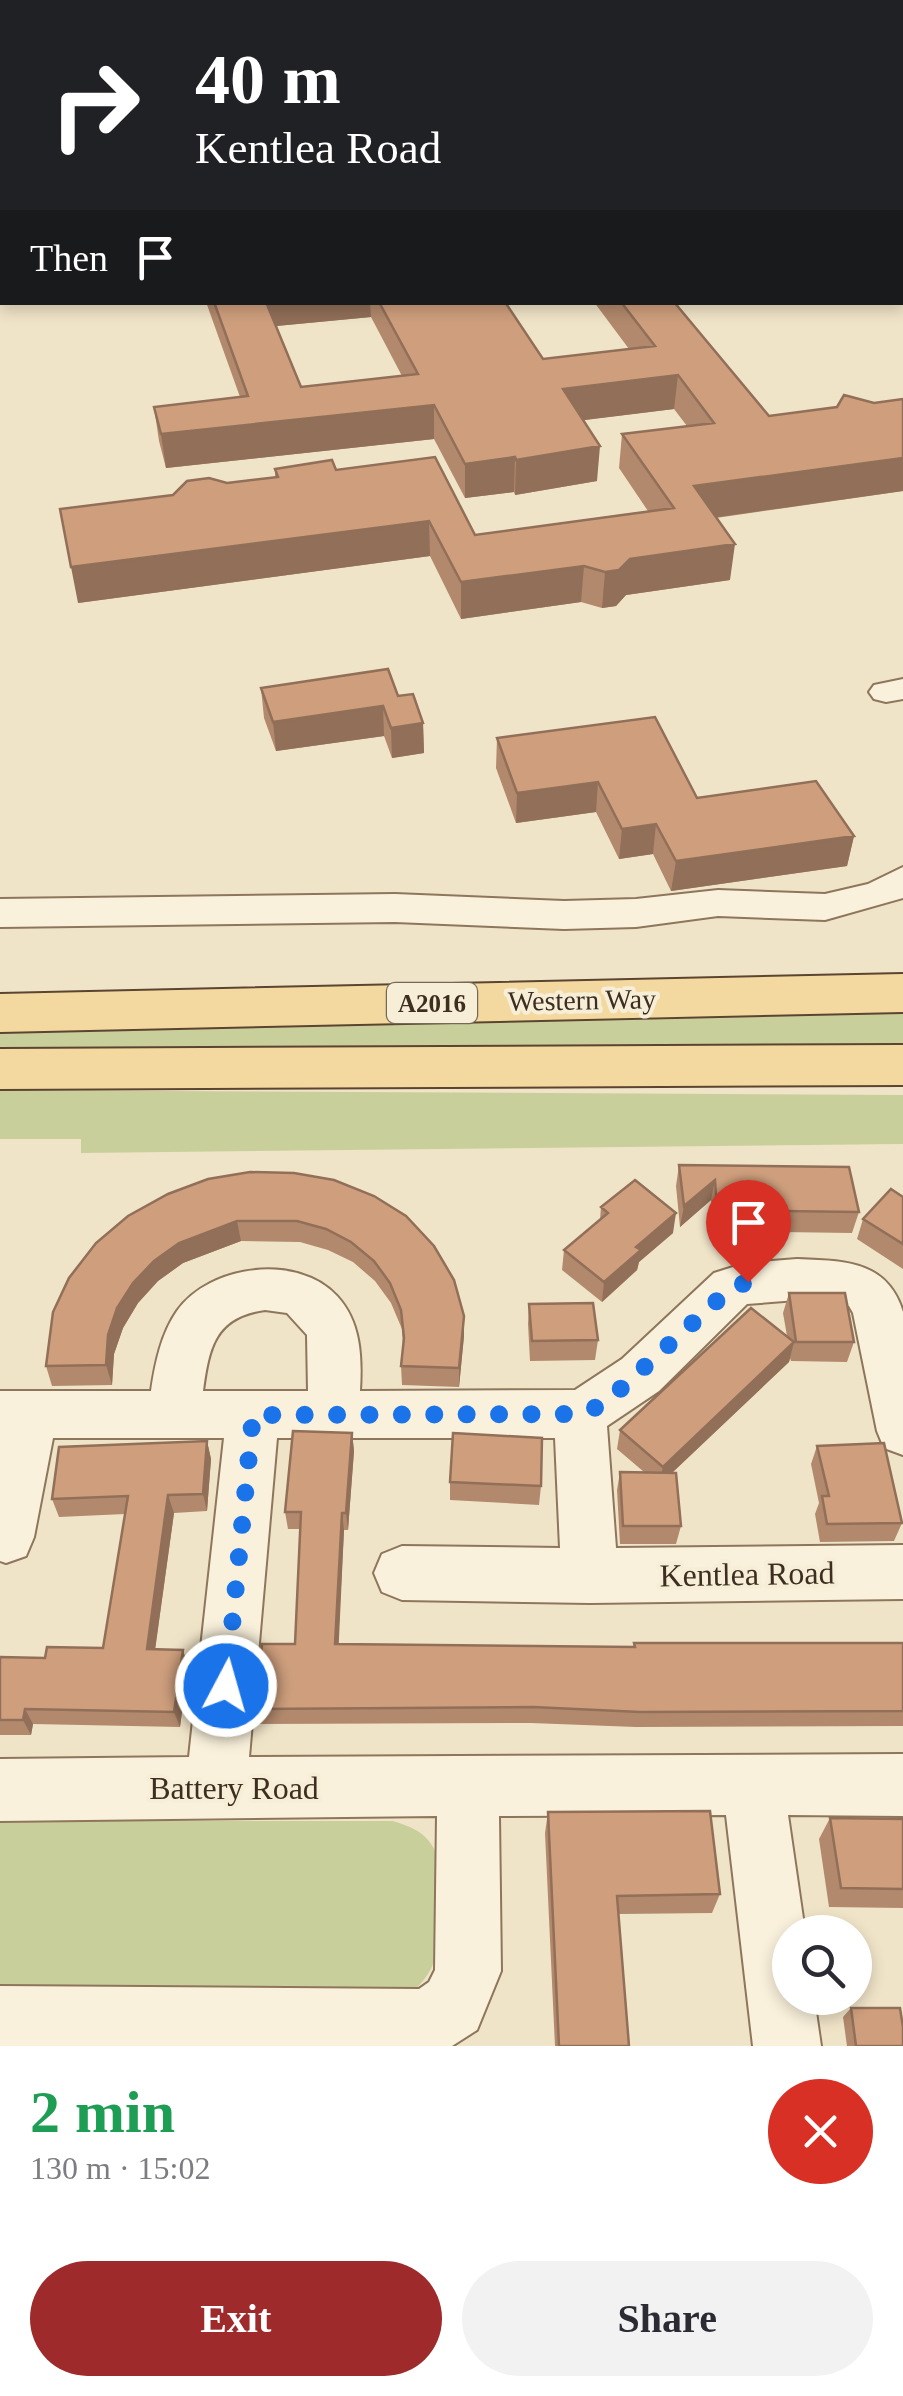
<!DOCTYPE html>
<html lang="en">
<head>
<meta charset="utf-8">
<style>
  :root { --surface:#fff; --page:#f2f2f3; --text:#2b2b33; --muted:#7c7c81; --accent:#9e2a2b }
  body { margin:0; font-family:Georgia,serif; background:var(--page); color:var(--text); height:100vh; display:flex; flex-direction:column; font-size:38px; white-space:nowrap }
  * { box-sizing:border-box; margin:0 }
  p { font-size:32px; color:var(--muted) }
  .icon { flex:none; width:55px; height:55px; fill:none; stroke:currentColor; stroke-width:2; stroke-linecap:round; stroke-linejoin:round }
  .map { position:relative; height:2046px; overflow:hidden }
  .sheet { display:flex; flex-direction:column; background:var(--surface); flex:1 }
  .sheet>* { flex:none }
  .guide { position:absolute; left:0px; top:0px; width:905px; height:305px; box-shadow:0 5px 15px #0003; background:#202124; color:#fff; overflow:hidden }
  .fabs { position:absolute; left:772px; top:1915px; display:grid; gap:20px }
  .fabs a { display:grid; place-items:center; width:100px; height:100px; border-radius:50%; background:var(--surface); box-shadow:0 5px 15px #0003; font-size:50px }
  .pin { position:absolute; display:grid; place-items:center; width:85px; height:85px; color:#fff; margin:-102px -42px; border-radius:50% 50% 50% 0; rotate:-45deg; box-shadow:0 0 10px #0007 }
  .pin .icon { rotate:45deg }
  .me { position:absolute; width:110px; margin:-55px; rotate:6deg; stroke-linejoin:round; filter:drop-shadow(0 0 8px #0008) }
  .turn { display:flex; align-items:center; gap:35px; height:210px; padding:0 30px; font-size:45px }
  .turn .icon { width:130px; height:130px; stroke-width:2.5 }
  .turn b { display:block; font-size:70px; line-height:85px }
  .then { display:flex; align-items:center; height:95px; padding:0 30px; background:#0003; gap:20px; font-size:38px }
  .round { display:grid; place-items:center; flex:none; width:105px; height:105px; border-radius:52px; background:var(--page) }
  .headline { display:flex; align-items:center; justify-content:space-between; height:170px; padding:0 30px }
  h1 { font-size:60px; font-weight:700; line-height:75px; color:#1e9e55 }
  .primary-button { display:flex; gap:20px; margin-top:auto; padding:20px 30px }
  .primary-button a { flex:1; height:115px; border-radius:60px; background:var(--accent); color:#fff; font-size:40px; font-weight:700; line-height:115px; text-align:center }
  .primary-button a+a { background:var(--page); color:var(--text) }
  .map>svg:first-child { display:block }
</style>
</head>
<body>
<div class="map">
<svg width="903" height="2046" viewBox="0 0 903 2046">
  <rect width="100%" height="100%" fill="#f0e4c8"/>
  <path fill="#c9cf9b" d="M903,1008V1051L0,1054V1026Z
    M0,1090L903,1095V1144L81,1153V1139H0Z
    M0,1821H393C412,1827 428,1833 436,1853C444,1875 441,1932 436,1955C432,1974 418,1988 404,1999L0,2000Z"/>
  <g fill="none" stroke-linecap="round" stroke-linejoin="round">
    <defs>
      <path id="minor" d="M2,65V77L0,78V66Z
        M903,679V699L886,702L874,699L869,692L874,685Z
        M903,867V898L825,920L718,916L636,927L564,929L395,922L0,927V899L395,894L564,901L636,899L718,890L825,894L868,884Z
        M797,1259C844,1261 887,1260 903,1312V1455L884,1448L877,1431L853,1313L849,1306L797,1300L747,1304L659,1391L607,1426L616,1548L903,1545V1599L590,1603L402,1600L382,1592L374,1573L382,1554L402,1546L560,1548L555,1438H277L249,1757L903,1754V1816L788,1815L805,1932H790V1998H814L821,2046H753L726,1815L499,1816L501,1971L477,2030L452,2046H0V1986L419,1989L429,1982L435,1970L437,1816L0,1821V1759L189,1757L224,1438H53L34,1537L26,1556L6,1563L0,1561V1391H151C155,1364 161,1334 177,1311C209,1265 297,1253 337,1296C361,1322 362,1357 360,1391L575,1390L622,1359L714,1273L746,1263ZM265,1310L287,1313L307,1335L308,1391H203C209,1347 215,1317 265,1310Z"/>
      <path id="major" d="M903,974V1012L0,1032V994Z
        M903,1045V1085L0,1089V1049Z"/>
    </defs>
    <use href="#minor" stroke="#8d765c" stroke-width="4"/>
    <use href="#major" stroke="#5b4430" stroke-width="4"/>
    <use href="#minor" fill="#faf1dc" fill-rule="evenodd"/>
    <use href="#major" fill="#f3d9a0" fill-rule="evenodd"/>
  </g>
  <path fill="#b2896c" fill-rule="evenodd" d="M206,302H505L543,359L629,349L594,302H674L769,416L903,399V491L716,518L730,580L626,595L616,606L602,608L581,602L461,619L430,556L78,603L173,495L227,483L275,477V469L336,470L475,535L648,511L619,468L622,434L687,426L674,409L583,420L597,481L515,495L514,492L465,498L434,439L166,468L159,441L154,407L240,397ZM371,317L402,376L301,387L276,326Z
    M261,688L398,696L423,723L424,753L392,758L384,736L276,751L264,718Z
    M497,738L697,798L854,836L847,866L671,891L653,854L619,859L596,812L516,823L496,768Z
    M679,1165L859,1212L852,1233L713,1231L711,1200L680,1227L676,1186Z
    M294,1173L464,1336L459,1387L402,1385L401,1366L403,1344L402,1329L391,1303L375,1281L353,1262L328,1250L300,1242L241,1241L183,1263L158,1281L138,1303L123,1328L114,1354L112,1385L52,1386L46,1366Z
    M903,1197V1269L857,1239L863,1219Z
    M601,1207L673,1233L639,1262L637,1270L602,1302L562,1270L564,1250L600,1220Z
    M789,1293L854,1342L847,1362L791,1361L790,1358L789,1362L672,1473L681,1526L676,1544H620L617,1490L620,1472H644L617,1449L620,1430L787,1336L783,1313Z
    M529,1304L598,1340L595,1360L530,1361L528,1324Z
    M352,1433L354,1451L348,1530H344L338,1644L633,1647L634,1643H903V1726L636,1727L531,1723L260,1724L256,1709L295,1644L301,1529H288L285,1512Z
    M207,1441L211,1459L207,1511L174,1513L155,1649L188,1666L180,1727L33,1724L31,1735H0V1657L45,1658L103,1648L125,1514L59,1517L52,1499Z
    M817,1446L902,1523L894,1541L820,1542L815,1514L819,1503L811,1464Z
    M450,1482L541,1486L539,1505L450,1500Z
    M548,1812L720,1894L712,1913L619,1914L629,2046H555L545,1833Z
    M830,1818L903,1819V1908L829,1907L819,1839Z
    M851,2008L903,2046H847L843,2017Z"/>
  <path fill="#916f58" d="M0,192H2V219H0Z
    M264,302H370L371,317L266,327Z
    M678,375L674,409L561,423L563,389Z
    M434,405V439L166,468L161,434Z
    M600,446L597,481L515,495L516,460Z
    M515,457L514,492L465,498V464Z
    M903,458V491L690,521L694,486Z
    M429,521L430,556L78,603L71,567Z
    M735,544L730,580L626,595L616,606L602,608L605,572L630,559Z
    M584,566L581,602L461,619V582Z
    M383,706L384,736L276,751L273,722Z
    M423,723L424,753L392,758L391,728Z
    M598,782L596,812L516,823L517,793Z
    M656,824L653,854L619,859L622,829Z
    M854,836L847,866L671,891L676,861Z
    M715,1180L711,1200L680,1227L684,1206Z
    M676,1213L673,1233L639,1262L637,1270L602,1302L604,1282L636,1247Z
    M237,1221L241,1241L183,1263L158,1281L138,1303L123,1328L114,1354L112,1385L106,1365L108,1335L117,1308L133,1283L154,1261L179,1243Z
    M464,1316V1336L459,1387V1368Z
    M794,1342L789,1362L659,1485L663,1467Z
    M352,1433L354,1451L348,1530L346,1513Z
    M207,1441L211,1459L207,1511L203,1494Z
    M168,1495L174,1513L153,1665L147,1649Z
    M342,1513L344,1530L338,1660L335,1644Z
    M183,1650L188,1666L180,1727L174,1712Z
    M25,1709L33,1724L31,1735L23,1720Z"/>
  <path fill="#cf9f7d" stroke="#916f58" stroke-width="2.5" d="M0,89H2V192H0Z
    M214,302H266L301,387L418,374L379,302H505L543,359L655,346L621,302H674L769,416L837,407L844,395L874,403L903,399V458L694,486L735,544L630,559L619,570L605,572L584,566L461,582L429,521L71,567L60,509L173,495L187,481L209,478L227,483L278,477L275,469L332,460L336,470L435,457L475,535L674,508L622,434L714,423L678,375L563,389L600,446L516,460L515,457L465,464L434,405L161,434L154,407L248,396Z
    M388,669L398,696L413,694L423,723L391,728L383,706L273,722L261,688Z
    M655,717L697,798L816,781L854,836L676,861L656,824L622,829L598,782L517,793L497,738Z
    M679,1165L849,1167L859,1212L717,1210L715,1180L684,1206Z
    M250,1172L294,1173L334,1180L374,1196L406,1216L434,1246L454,1280L464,1316L459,1368L401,1366L404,1338L401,1310L390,1283L374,1261L351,1242L326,1229L297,1221H237L179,1243L154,1261L133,1283L117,1308L108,1335L106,1365L46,1366L53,1312L69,1278L96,1243L128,1216L168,1194L208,1179Z
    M635,1180L676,1213L636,1247L641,1250L604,1282L564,1250L608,1213L601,1207Z
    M891,1189L903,1197V1244L863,1219Z
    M789,1293H845L854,1342H796Z
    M593,1303L598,1340L532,1341L529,1304Z
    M751,1308L794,1342L663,1467L620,1430Z
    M293,1431L352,1433L346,1513H342L335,1644L635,1647L634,1643H903V1711L640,1712L533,1707L256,1709L262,1644H295L301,1512H285Z
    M453,1433L542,1438L541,1486L450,1482Z
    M207,1441L203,1494L168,1495L147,1649L183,1650L174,1712L25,1709L23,1720H0V1657L45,1658L47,1647L103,1648L128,1496L52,1499L59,1447Z
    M884,1443L902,1523L827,1524L822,1496H829L817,1446Z
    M620,1472L676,1473L681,1526H623Z
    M710,1811L720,1894L617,1896L629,2046H559L548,1812Z
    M830,1818L903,1819V1889L841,1888Z
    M851,2008H900L903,2027V2046H856Z"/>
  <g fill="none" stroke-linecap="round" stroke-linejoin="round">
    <path stroke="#1a73e8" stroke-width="18" stroke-dasharray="0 32.4" d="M226,1686L253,1415L580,1414L604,1404L731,1288L748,1282"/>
  </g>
  <g text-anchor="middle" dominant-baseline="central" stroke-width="8" stroke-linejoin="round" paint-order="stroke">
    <rect fill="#f7eed8" stroke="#756857" stroke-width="2.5" x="387" y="983" width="90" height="40" rx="8"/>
    <g font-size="25" font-weight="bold" fill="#3d2e20">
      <text x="432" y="1003">A2016</text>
    </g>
    <g font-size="28" fill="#3d2e20" stroke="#f7eed8">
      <text transform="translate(582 1000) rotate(-1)">Western Way</text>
    </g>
    <g font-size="32" fill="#3d2e20" stroke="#f7eed8">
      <text transform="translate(747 1574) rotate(-1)">Kentlea Road</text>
      <text x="234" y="1788">Battery Road</text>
    </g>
  </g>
</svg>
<div class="fabs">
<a><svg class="icon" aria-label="search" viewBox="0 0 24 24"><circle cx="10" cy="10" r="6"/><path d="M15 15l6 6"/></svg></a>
</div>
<div class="pin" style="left:748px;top:1282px;background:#d93025"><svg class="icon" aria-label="arrive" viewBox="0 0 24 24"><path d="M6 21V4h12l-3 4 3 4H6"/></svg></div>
<svg class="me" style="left:226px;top:1686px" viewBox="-20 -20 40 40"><circle r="17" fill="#1a73e8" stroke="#fff" stroke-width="3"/><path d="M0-11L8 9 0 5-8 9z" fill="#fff"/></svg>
<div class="guide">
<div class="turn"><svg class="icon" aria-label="right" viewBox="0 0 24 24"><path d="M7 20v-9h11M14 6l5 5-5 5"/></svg><div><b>40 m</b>Kentlea Road</div></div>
<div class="then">Then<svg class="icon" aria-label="arrive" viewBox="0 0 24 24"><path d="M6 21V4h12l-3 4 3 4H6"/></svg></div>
</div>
</div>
<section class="sheet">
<div class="headline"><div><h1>2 min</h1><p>130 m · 15:02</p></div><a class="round" style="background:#d93025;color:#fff"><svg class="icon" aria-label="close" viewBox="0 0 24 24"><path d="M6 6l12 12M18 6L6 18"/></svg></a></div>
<div class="primary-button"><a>Exit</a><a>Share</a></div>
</section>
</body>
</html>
